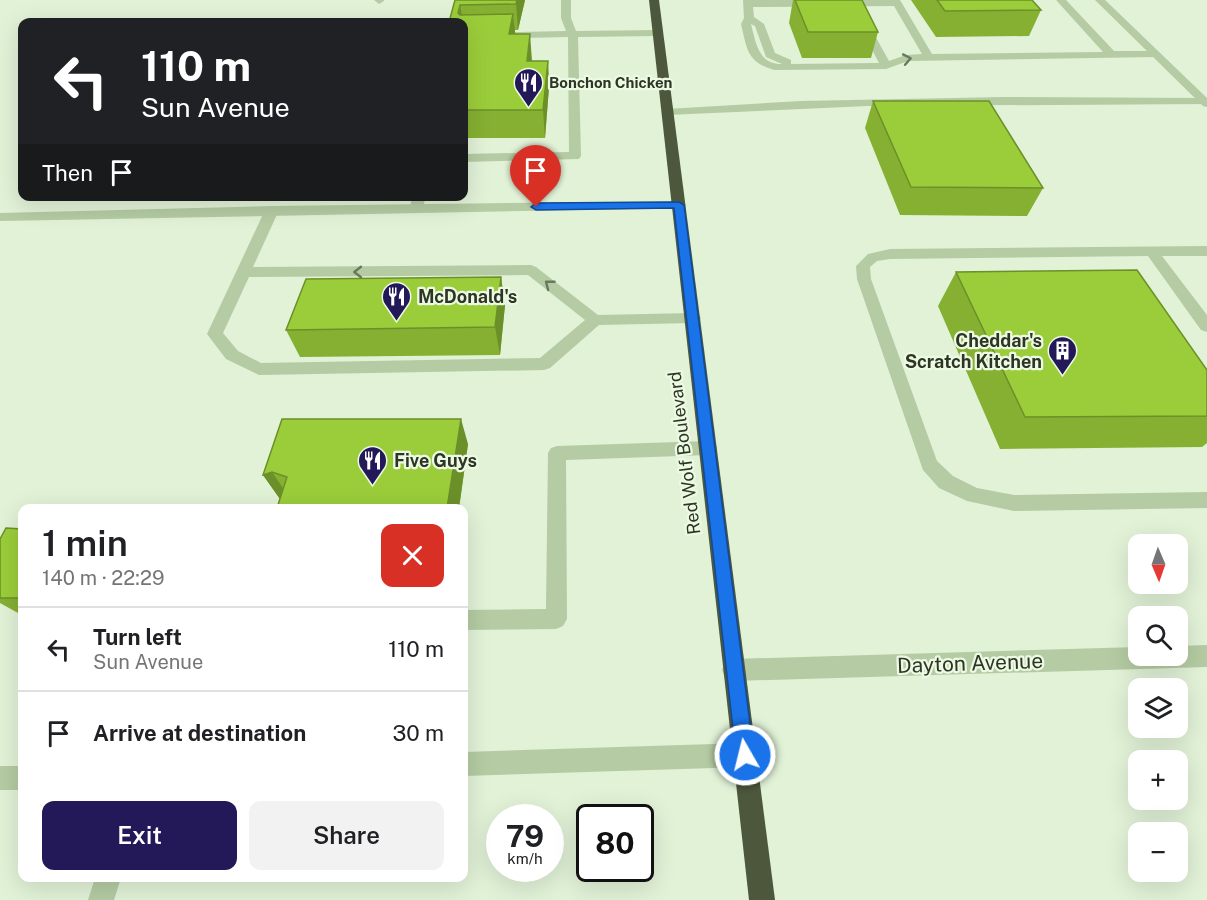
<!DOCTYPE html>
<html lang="en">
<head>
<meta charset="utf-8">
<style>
  :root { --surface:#fff; --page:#f2f2f2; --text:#202124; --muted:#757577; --line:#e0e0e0; --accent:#231959 }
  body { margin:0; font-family:"Public Sans",sans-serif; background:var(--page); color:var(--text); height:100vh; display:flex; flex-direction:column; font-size:22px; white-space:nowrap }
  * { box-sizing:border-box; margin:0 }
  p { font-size:20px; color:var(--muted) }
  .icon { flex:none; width:33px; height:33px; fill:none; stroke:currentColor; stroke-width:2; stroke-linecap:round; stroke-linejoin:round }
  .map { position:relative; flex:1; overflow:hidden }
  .panel { position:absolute; left:18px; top:504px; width:450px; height:378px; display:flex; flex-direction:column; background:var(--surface); border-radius:12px; box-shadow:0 6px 24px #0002 }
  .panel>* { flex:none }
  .top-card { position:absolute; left:18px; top:18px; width:450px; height:183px; border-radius:12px; box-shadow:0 6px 24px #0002; background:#202124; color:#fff; overflow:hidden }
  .needle { width:39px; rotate:178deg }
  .fabs { position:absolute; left:1128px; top:534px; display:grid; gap:12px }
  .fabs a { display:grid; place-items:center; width:60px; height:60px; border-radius:12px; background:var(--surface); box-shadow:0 6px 24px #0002; font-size:30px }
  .speed { position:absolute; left:486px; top:804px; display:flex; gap:12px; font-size:30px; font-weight:700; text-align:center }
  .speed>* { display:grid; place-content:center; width:78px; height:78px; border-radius:50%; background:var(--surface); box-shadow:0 6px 24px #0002; line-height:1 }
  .speed small { font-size:15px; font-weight:400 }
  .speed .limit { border:3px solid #111; border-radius:9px; background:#fff; color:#111 }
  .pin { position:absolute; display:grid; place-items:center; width:51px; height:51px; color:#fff; margin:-62px -26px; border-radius:50% 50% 50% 0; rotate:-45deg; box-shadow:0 0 6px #0007 }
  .pin .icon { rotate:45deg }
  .me { position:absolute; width:66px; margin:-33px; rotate:352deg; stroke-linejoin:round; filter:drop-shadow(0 0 4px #0008) }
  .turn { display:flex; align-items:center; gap:21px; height:126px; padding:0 24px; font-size:27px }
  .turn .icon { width:78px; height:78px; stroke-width:2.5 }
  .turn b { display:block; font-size:42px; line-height:51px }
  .then { display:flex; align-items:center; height:57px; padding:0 24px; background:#0003; gap:12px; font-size:22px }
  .round { display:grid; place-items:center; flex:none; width:63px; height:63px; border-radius:12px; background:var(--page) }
  .headline { display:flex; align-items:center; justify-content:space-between; height:102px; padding:0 24px }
  h1 { font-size:36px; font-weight:600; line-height:45px }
  .action { display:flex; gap:12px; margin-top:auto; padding:12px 24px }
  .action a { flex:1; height:69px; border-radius:12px; background:var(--accent); color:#fff; font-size:24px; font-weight:600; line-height:69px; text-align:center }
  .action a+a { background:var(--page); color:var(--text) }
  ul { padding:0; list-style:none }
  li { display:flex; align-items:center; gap:18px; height:84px; padding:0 24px; border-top:2px solid var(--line) }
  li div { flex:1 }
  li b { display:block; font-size:22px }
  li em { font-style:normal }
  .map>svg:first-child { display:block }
</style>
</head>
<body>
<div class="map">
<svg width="1207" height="900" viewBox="0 0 1207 900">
  <rect width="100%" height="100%" fill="#e1f2d7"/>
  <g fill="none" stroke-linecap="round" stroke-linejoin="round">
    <path fill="#b4cba3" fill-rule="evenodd" d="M374,0H384V1L379,4Z
      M561,0H571V18L576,31L658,30L663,33L658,36L578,37L581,156L579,159L464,162V154L569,152L568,37L464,39V33L566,31L561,18Z
      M743,0H900L932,54L1103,52L1056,0H1066L1114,51H1156L1161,54L1156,57L908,61L886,69L775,70C747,63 747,49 741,24L744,18ZM894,6L922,54L906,55L889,61L869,25L864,22L859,25L879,63L791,64V60L775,53L764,24L754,17L753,7ZM751,24L755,26L766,57L782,64C758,64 756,43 751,24Z
      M1003,97L1204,98H1207V104L868,106L667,115L661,112L667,109L801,101Z
      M412,196H426L422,211H412L410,208Z
      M272,206L279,210L253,267L531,265L536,267L598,315L693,313L698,314L701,318L698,322L693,323L599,325L550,368L544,370L259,375L226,359L207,334L265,210ZM528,275L585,320L540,358L261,363L238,351L223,333L249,277Z
      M1207,246V256H1162L1207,315V332L1201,330L1148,256L890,259L877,261L870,267L871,279L937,461L953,476L977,488L1014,495L1207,492V508L1014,511L967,501L939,488L923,470L857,279L856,266L868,254L890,249Z
      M708,441L714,443L717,448L714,453L708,455L566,460L567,619L563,626L556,629L464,630V610L546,609L548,453L551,448L557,446Z
      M95,878H121L114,900H88Z"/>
    <path fill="#b4cba3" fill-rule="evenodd" d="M1095,0H1105L1207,98V107L1203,106Z
      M679,201L686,205L684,208L0,221V213L272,206Z
      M1207,645V667L733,681L725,678L722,670L725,662L733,659L1138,647V656H1178V646Z
      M745,743L753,747L757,755L753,763L745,767L464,776V752Z
      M0,766H22V790H0Z"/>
    <path fill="#4c573c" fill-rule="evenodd" d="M649,0H659L775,900H749Z"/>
  </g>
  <path fill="#85b032" d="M455,0H525L518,30H515V34L532,61H548L549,87L545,138H464V22Z
    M793,0H862L878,32L871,58H802L789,23Z
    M911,0H1032L1041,10L1029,36L936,37Z
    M873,101L1043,188L1027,216L900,215L865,128Z
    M956,272L1207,370V443L1202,447L1000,449L938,306Z
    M501,277L505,305L500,355L300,357L286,330Z
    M282,419L468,444L459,508H277L280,499L263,475Z
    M22,529V613H18L0,603V539Z"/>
  <path fill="#6c9029" d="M517,0H525L518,30L516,4Z
    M460,5L463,22L458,13Z
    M513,14L516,40L509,34Z
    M530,34L532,61H527Z
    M548,61L549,87L545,138L543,110Z
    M501,277L505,305L500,355L495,327Z
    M461,419L468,444L459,508H447Z
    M272,472L289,497L280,499L263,475Z"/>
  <path fill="#9bcd3a" stroke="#6c9029" stroke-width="1.5" d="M455,0H517L516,4L460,5L458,13L460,15L513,14L509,34H530L527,61H548L543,110H464V22H449Z
    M795,0H862L878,32H808Z
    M937,0H1032L1041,10L945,11Z
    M873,101H989L1043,188L911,187Z
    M1137,270L1207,370V416L1025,417L956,272Z
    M501,277L495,327L286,330L306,279Z
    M282,419H461L447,508H277L287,477L272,472L263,475Z
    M6,528L22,529V598H0V539Z"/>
  <defs><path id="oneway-chevron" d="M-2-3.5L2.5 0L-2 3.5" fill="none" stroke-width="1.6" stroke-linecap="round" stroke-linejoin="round" transform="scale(1.5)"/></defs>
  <g stroke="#6b785e">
    <use href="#oneway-chevron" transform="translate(907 59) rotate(-11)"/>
    <use href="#oneway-chevron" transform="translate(358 272) rotate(180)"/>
    <use href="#oneway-chevron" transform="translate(549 284) rotate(-142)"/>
  </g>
  <path fill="#1a73e8" stroke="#114b97" stroke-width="1.5" d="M679,202L684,205L754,755L751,761L745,764L739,761L736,755L674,208L536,210L531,207L536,203Z"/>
  <defs>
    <symbol id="restaurant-pin" viewBox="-11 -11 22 30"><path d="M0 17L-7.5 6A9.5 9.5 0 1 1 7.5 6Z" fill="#231959" stroke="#ecfae4"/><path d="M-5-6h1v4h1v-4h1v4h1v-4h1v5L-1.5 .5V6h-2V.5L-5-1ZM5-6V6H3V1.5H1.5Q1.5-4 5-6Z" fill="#fff"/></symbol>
    <symbol id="building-pin" viewBox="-11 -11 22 30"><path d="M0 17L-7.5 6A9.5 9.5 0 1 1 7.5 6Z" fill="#231959" stroke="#ecfae4"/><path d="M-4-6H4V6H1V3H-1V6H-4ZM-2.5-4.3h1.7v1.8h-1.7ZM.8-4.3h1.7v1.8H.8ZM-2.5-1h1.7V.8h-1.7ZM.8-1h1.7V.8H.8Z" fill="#fff"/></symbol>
  </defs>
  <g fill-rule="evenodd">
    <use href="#restaurant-pin" x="512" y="66" width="33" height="45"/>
    <use href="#restaurant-pin" x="380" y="280" width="33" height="45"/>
    <use href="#building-pin" x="1046" y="334" width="33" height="45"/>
    <use href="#restaurant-pin" x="356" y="444" width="33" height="45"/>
  </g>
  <g text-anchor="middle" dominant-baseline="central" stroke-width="4.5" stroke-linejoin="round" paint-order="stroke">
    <g font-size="15" font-weight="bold" fill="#2f3525" stroke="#ecfae4" text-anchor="start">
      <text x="549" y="82">Bonchon Chicken</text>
    </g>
    <g font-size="18" font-weight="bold" fill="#2f3525" stroke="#ecfae4" text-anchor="start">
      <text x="418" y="296">McDonald's</text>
      <text x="1042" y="340" text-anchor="end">Cheddar's<tspan x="1042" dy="21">Scratch Kitchen</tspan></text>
      <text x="394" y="460">Five Guys</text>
    </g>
    <g font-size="18" fill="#2f3525" stroke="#ecfae4">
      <text transform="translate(684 453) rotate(-97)">Red Wolf Boulevard</text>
    </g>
    <g font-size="21" fill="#2f3525" stroke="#ecfae4">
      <text transform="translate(970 663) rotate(-2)">Dayton Avenue</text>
    </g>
  </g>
</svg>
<div class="fabs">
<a><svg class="needle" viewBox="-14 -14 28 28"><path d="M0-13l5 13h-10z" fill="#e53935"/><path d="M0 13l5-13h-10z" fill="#757577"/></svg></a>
<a><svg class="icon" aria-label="search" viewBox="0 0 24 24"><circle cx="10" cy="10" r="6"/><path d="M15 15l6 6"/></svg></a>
<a><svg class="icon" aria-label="layers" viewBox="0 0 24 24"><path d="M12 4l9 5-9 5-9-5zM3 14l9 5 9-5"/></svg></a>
<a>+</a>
<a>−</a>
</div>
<div class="speed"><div>79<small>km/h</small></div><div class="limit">80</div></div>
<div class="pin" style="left:536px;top:207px;background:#d93025"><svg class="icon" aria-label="arrive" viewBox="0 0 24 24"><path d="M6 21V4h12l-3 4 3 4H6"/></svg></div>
<svg class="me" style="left:745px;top:755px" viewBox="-20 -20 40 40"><circle r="17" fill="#1a73e8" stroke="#fff" stroke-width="3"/><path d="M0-11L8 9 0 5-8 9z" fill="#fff"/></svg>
<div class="top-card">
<div class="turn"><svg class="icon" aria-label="left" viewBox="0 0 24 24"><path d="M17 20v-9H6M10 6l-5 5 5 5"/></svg><div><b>110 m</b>Sun Avenue</div></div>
<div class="then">Then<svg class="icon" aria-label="arrive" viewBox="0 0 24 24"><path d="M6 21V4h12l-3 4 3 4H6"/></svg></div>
</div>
<section class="panel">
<div class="headline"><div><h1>1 min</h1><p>140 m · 22:29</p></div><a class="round" style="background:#d93025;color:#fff"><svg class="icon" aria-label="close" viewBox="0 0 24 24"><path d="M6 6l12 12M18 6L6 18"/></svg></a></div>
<ul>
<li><svg class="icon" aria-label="left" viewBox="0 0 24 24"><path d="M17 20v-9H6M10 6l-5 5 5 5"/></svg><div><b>Turn left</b><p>Sun Avenue</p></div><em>110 m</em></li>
<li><svg class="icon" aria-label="arrive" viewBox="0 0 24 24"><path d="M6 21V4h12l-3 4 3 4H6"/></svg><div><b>Arrive at destination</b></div><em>30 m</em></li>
</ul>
<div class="action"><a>Exit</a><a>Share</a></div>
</section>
</div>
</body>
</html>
